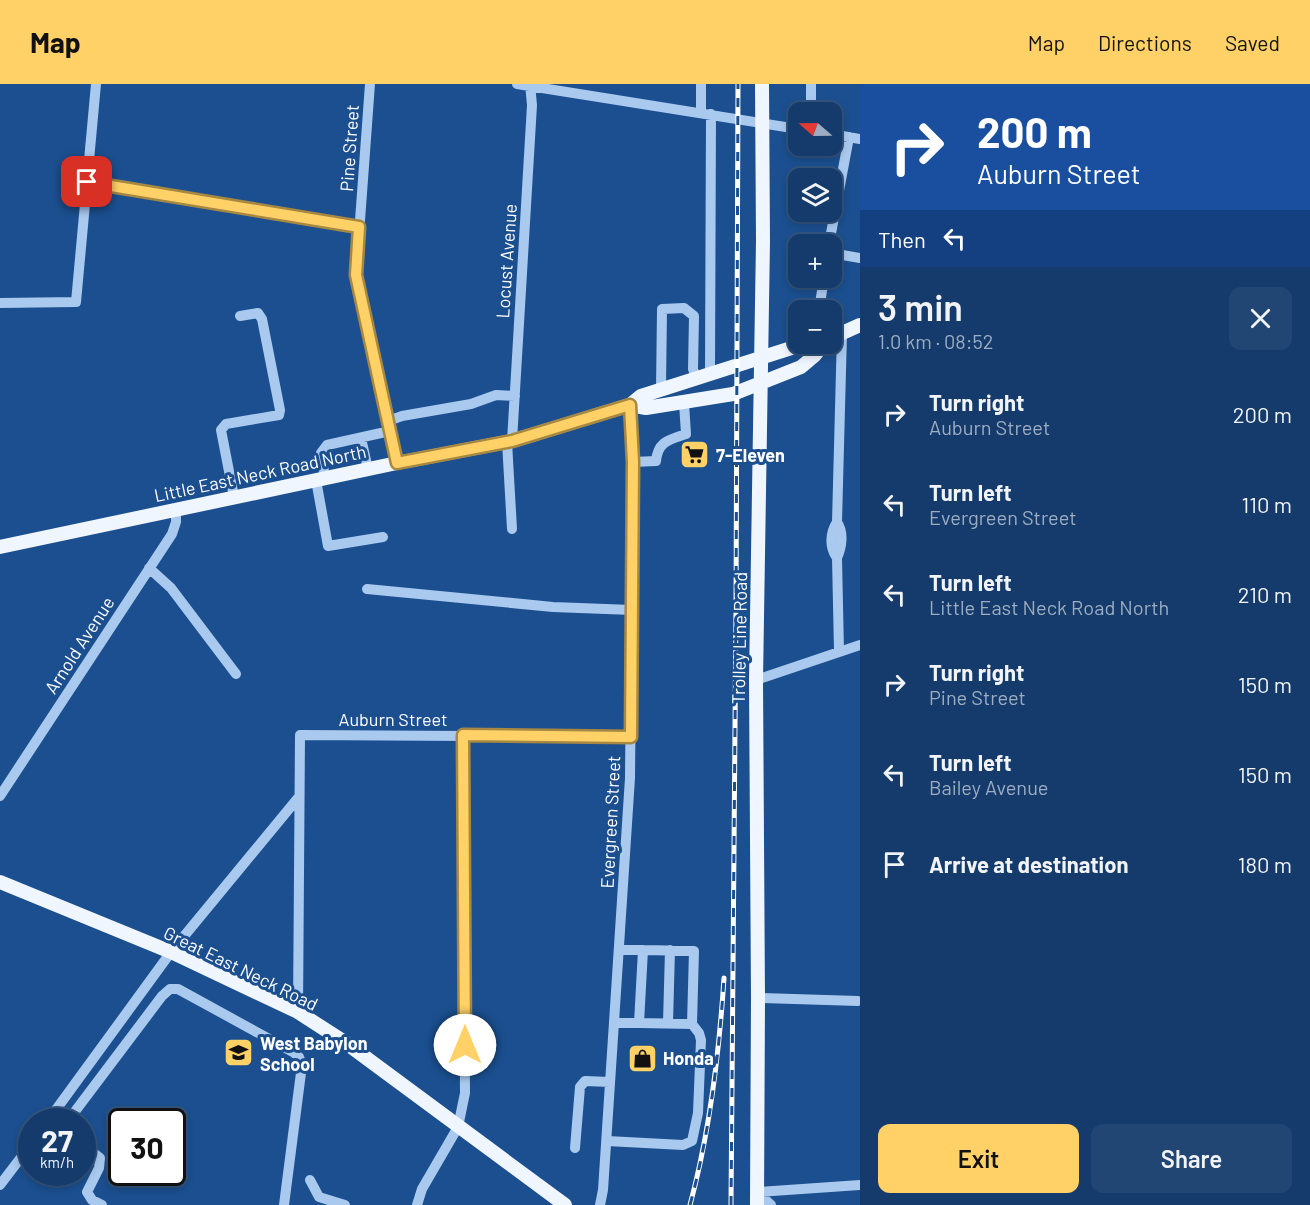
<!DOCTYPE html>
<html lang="en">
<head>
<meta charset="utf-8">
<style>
  :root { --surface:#143b6b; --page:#214673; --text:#f1f3f6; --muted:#9dadc1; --line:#33557e; --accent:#ffd166 }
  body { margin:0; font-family:Barlow,sans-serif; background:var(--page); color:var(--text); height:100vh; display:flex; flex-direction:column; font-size:22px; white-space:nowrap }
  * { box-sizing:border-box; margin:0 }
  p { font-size:20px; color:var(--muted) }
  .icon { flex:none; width:33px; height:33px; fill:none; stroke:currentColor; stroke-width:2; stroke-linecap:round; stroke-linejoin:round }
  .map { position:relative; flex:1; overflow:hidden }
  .drawer { display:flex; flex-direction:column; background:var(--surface); width:450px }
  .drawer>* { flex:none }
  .guide { background:#1a4fa0; color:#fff; overflow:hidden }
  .needle { width:39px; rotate:290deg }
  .controls { position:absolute; left:788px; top:18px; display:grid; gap:12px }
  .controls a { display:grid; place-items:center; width:54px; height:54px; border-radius:12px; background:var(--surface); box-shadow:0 3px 9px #0003,0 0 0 2px var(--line); font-size:30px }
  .speed { position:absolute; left:18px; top:1024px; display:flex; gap:12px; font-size:30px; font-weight:700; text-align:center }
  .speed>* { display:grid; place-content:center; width:78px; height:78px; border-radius:50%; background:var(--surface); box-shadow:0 3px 9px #0003,0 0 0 2px var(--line); line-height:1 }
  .speed small { font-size:15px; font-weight:400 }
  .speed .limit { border:3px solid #111; border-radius:9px; background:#fff; color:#111 }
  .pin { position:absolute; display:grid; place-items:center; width:51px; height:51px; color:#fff; margin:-26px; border-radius:12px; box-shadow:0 3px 9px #0006 }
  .me { position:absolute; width:66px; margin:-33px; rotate:0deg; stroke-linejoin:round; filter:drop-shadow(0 0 4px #0008) }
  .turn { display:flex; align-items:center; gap:21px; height:126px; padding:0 18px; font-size:27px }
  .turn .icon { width:78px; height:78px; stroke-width:2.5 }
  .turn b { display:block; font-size:42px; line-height:51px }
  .then { display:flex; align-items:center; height:57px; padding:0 18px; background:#0003; gap:12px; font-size:22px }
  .round { display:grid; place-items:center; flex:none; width:63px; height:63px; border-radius:12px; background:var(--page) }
  .overview { display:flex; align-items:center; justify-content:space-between; height:102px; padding:0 18px }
  h1 { font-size:36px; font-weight:600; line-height:45px }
  .cta { display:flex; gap:12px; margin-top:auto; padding:12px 18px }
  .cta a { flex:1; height:69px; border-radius:12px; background:var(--accent); color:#111; font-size:24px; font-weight:600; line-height:69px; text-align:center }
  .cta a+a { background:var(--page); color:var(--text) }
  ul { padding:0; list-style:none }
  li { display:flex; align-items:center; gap:18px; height:90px; padding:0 18px }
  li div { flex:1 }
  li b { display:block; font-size:22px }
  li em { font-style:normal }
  header { display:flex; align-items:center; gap:36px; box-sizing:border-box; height:84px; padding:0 30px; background:var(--accent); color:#111 }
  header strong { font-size:28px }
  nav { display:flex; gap:33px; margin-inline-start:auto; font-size:21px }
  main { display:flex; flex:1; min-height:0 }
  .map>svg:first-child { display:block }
</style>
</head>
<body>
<header>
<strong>Map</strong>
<nav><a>Map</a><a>Directions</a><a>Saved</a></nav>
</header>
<main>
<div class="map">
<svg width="860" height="1121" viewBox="0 0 860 1121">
  <rect width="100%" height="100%" fill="#1b4f8f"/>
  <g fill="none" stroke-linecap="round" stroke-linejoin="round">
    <path stroke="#a9c9ee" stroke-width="10" d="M370,0L356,191L397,379
      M517,0L798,45
      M701,0V28
      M811,28V0
      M831,50L860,55
      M87,98L359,143
      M829,160L849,53
      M831,169L860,174
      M0,219L76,218L96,0
      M819,226L824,194
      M710,289L711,30
      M661,305L662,225L684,224L694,232L693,285L696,294
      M388,337L402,332L471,320L496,311L515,312
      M361,354L368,385
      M512,357L532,21L530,0
      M507,358L512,445
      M633,378L656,377C658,357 669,356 686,350L684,319
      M325,394L321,369L327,361L390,347
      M316,396L328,462L383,453
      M234,413L221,346L226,340L279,331L280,326L262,235L258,229L240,232
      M837,438C844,448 842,463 837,474L839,567
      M837,474C829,463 830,449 837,438L842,249
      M149,484L171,504L236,590
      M367,505L553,523L632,526
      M756,596L860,561
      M0,712L172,450L176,438V425
      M758,914L858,917
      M298,928L300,651L631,653
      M614,939H639L643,866H619
      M639,939L692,940L694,867L643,866
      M668,939L670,866
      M47,1038L171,868L298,714
      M67,1038L162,912L170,905H178L293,968L299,973L302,981L284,1121
      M607,1057L683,1061L692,1057L698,1029L701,956L699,949L692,940
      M82,1060L100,1074L99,1084L87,1108L92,1116L102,1121
      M575,1064L580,1003L585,997L610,998
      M310,1096L319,1113L345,1121
      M0,1101L32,1059
      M757,1108L860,1101
      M757,1108L771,1121
      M417,1121L422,1105L458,1043L465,1009L463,651
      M600,1121L603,1106L630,694L633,378L630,321"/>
    <path stroke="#f0f6ff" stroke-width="14" d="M831,254L860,241
      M630,321L646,324L733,310L801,283L814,272L824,260
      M0,463L397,379L512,357L630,321L641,312L804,260
      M0,798L171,868L298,928L346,959L565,1121
      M757,1121L758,914L756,596L763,157L762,0"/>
    <defs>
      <path id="rail" d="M690,1121C710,1047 719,971 724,894
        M731,1121L736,525L738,0"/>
    </defs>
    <use href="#rail" stroke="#fff" stroke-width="5"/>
    <use href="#rail" stroke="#1b4f8f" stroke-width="3" stroke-dasharray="9" stroke-linecap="butt"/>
  </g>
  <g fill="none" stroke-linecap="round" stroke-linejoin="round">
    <defs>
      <path id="route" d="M87,98L359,143L356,191L397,379L512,357L630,321L633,378L631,653L463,651L465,961"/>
    </defs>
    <use href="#route" stroke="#a68842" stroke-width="15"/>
    <use href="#route" stroke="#ffd166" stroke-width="10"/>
  </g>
  <defs>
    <symbol id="supermarket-square" viewBox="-11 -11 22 22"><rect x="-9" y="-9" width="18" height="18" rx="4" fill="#ffd166" stroke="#1b4f8f"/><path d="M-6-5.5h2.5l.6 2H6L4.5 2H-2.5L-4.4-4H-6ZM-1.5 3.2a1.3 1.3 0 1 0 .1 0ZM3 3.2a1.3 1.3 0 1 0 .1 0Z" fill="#111"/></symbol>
    <symbol id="school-square" viewBox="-11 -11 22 22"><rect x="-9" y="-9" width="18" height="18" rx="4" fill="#ffd166" stroke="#1b4f8f"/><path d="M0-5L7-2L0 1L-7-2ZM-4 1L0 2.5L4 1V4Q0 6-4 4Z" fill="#111"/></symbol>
    <symbol id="shop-square" viewBox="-11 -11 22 22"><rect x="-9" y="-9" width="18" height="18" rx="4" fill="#ffd166" stroke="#1b4f8f"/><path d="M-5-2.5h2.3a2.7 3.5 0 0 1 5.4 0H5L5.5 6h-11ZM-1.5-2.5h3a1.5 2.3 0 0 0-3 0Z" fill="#111"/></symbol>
  </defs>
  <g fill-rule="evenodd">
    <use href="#supermarket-square" x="678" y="354" width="33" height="33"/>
    <use href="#school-square" x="222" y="952" width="33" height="33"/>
    <use href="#shop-square" x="626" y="958" width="33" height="33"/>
  </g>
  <g text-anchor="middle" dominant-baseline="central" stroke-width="6" stroke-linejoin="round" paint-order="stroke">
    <g font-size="18" fill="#fff" stroke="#1b4f8f">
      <text transform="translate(349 64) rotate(-86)">Pine Street</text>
      <text transform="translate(506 177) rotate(-86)">Locust Avenue</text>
      <text transform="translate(260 389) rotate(-12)">Little East Neck Road North</text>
      <text transform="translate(739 554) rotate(-89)">Trolley Line Road</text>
      <text transform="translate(79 561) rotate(-57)">Arnold Avenue</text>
      <text x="393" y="635">Auburn Street</text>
      <text transform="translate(610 738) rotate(-87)">Evergreen Street</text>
      <text transform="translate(241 884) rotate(26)">Great East Neck Road</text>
    </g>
    <g font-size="18" font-weight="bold" fill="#fff" stroke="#1b4f8f" text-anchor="start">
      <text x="716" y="371">7-Eleven</text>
      <text x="260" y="959">West Babylon<tspan x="260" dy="21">School</tspan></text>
      <text x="663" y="974">Honda</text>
    </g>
  </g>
</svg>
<div class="controls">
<a><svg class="needle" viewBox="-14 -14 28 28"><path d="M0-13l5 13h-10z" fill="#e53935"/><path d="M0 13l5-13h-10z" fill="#9dadc1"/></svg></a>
<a><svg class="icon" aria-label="layers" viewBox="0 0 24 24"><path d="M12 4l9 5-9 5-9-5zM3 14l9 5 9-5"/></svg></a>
<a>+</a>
<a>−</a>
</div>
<div class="speed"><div>27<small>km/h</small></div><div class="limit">30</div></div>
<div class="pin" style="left:87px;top:98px;background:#d93025"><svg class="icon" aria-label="arrive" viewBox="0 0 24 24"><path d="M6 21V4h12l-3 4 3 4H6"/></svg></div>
<svg class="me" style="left:465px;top:961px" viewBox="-20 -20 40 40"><circle r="19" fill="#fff"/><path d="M0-13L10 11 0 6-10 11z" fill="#ffd166"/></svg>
</div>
<section class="drawer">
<div class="guide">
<div class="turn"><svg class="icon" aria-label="right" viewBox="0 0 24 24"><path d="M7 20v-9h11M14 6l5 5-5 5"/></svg><div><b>200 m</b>Auburn Street</div></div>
<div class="then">Then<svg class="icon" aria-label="left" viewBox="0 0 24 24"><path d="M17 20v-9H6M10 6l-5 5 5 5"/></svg></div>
</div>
<div class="overview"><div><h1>3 min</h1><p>1.0 km · 08:52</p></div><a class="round"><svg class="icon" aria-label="close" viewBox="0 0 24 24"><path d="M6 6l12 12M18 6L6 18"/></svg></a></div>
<ul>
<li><svg class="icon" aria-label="right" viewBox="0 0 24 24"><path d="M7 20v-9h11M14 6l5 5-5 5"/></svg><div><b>Turn right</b><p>Auburn Street</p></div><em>200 m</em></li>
<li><svg class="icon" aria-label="left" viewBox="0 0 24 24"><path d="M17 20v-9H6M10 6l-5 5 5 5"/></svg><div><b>Turn left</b><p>Evergreen Street</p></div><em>110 m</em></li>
<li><svg class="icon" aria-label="left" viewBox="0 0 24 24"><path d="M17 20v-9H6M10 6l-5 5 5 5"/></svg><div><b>Turn left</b><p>Little East Neck Road North</p></div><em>210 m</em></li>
<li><svg class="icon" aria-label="right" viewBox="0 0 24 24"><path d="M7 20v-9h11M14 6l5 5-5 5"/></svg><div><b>Turn right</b><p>Pine Street</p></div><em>150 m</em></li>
<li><svg class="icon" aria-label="left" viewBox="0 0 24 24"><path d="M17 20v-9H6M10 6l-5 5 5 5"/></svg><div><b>Turn left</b><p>Bailey Avenue</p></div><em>150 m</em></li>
<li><svg class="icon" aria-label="arrive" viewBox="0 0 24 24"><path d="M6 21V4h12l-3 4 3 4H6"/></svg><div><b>Arrive at destination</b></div><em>180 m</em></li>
</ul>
<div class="cta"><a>Exit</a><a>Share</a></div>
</section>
</main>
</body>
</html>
